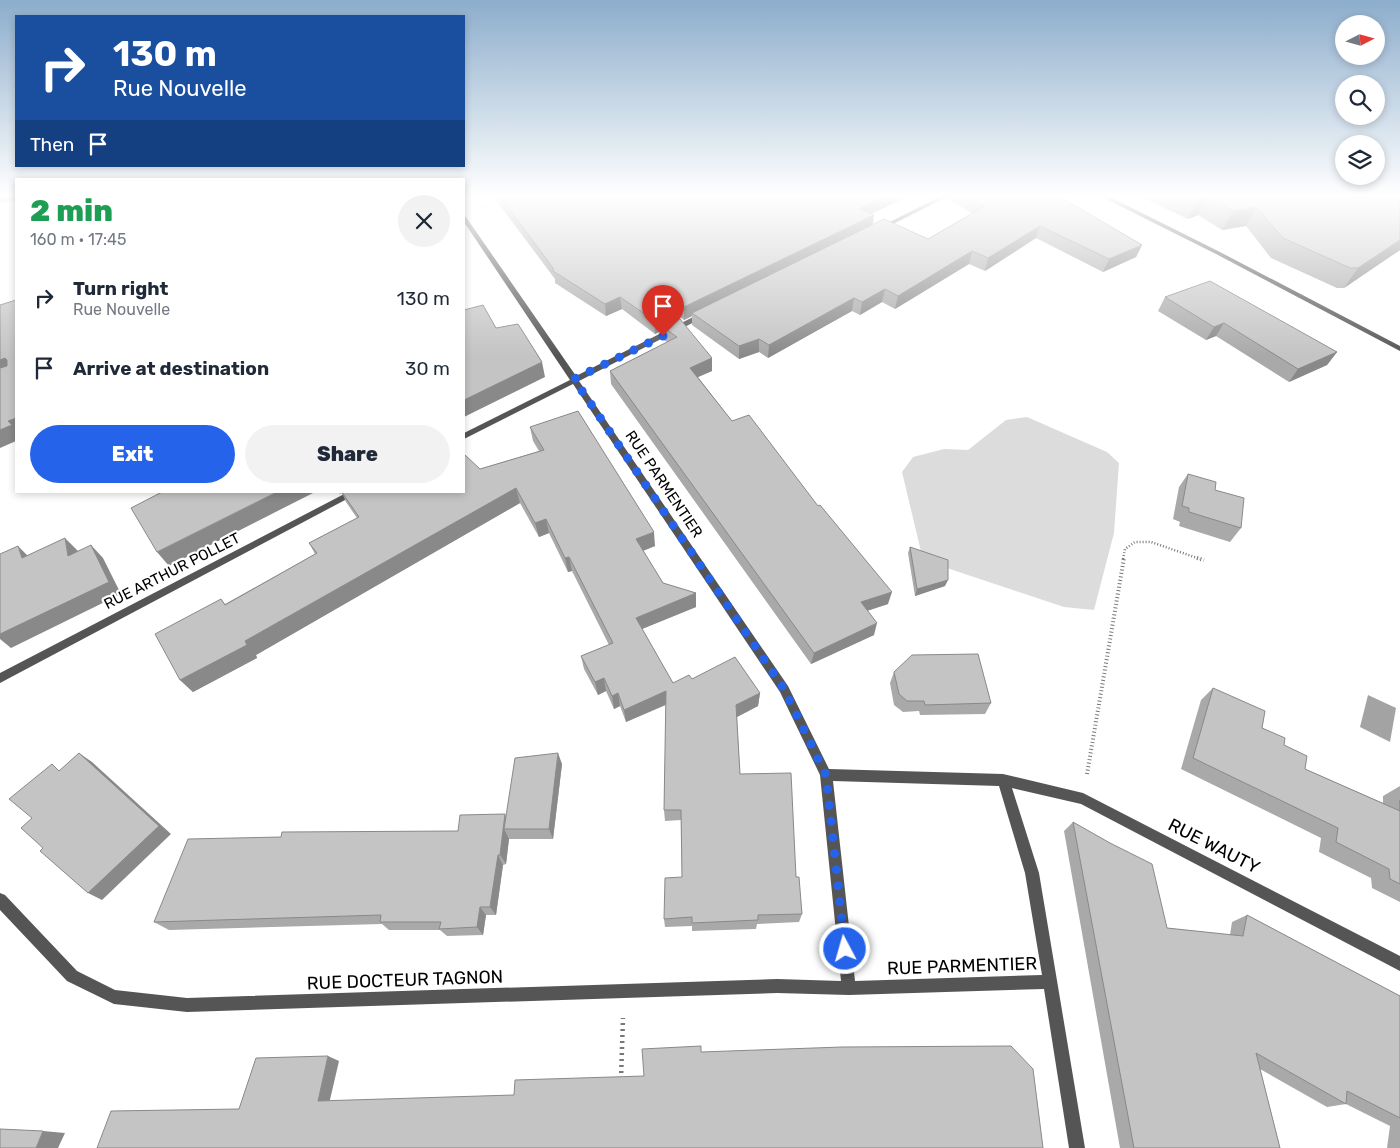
<!DOCTYPE html>
<html lang="en">
<head>
<meta charset="utf-8">
<style>
  :root { --surface:#fff; --page:#f2f2f3; --text:#1f2937; --muted:#747a83; --accent:#2563eb }
  body { margin:0; font-family:Rubik,sans-serif; background:var(--page); color:var(--text); height:100vh; display:flex; flex-direction:column; font-size:19px; white-space:nowrap }
  * { box-sizing:border-box; margin:0 }
  p { font-size:16px; color:var(--muted) }
  .icon { flex:none; width:28px; height:28px; fill:none; stroke:currentColor; stroke-width:2; stroke-linecap:round; stroke-linejoin:round }
  .map { position:relative; flex:1; overflow:hidden }
  .side { position:absolute; left:15px; top:178px; width:450px; height:315px; display:flex; flex-direction:column; background:var(--surface); border-radius:0px; box-shadow:0 2px 8px #0003 }
  .side>* { flex:none }
  .hud { position:absolute; left:15px; top:15px; width:450px; height:152px; border-radius:0px; box-shadow:0 2px 8px #0003; background:#1a4fa0; color:#fff; overflow:hidden }
  .needle { width:32px; rotate:84deg }
  .buttons { position:absolute; left:1335px; top:15px; display:grid; gap:10px }
  .buttons a { display:grid; place-items:center; width:50px; height:50px; border-radius:50%; background:var(--surface); box-shadow:0 2px 8px #0003; font-size:25px }
  .pin { position:absolute; display:grid; place-items:center; width:42px; height:42px; color:#fff; margin:-51px -21px; border-radius:50% 50% 50% 0; rotate:-45deg; box-shadow:0 0 5px #0007 }
  .pin .icon { rotate:45deg }
  .me { position:absolute; width:55px; margin:-28px; rotate:354deg; stroke-linejoin:round; filter:drop-shadow(0 0 4px #0008) }
  .turn { display:flex; align-items:center; gap:18px; height:105px; padding:0 15px; font-size:22px }
  .turn .icon { width:65px; height:65px; stroke-width:2.5 }
  .turn b { display:block; font-size:35px; line-height:42px }
  .then { display:flex; align-items:center; height:48px; padding:0 15px; background:#0003; gap:10px; font-size:19px }
  .round { display:grid; place-items:center; flex:none; width:52px; height:52px; border-radius:26px; background:var(--page) }
  .headline { display:flex; align-items:center; justify-content:space-between; height:85px; padding:0 15px }
  h1 { font-size:30px; font-weight:800; line-height:38px; color:#1e9e55 }
  .primary-button { display:flex; gap:10px; margin-top:auto; padding:10px 15px }
  .primary-button a { flex:1; height:58px; border-radius:30px; background:var(--accent); color:#fff; font-size:20px; font-weight:800; line-height:58px; text-align:center }
  .primary-button a+a { background:var(--page); color:var(--text) }
  ul { padding:0; list-style:none }
  li { display:flex; align-items:center; gap:15px; height:70px; padding:0 15px }
  li div { flex:1 }
  li b { display:block; font-size:19px }
  li em { font-style:normal }
  .map>svg:first-child { display:block }
</style>
</head>
<body>
<div class="map">
<svg width="1400" height="1148" viewBox="0 0 1400 1148">
  <rect width="100%" height="100%" fill="#fff"/>
  <path fill="#dcdcdc" d="M1027,417L1107,452L1119,463L1114,533L1094,610L1064,607L923,560L902,472L913,457L944,449L968,450L1006,420Z"/>
  <path fill="#a3a3a3" d="M1368,695L1396,708L1390,742L1360,727Z"/>
  <g fill="none" stroke-linecap="round" stroke-linejoin="round">
    <path stroke="#777" stroke-width="2" stroke-dasharray="0.5 2" stroke-linecap="butt" d="M482,208L500,201"/>
    <path stroke="#777" stroke-width="2.5" stroke-dasharray="1 2" stroke-linecap="butt" d="M1123,559L1125,549L1135,542H1151L1200,559"/>
    <path stroke="#777" stroke-width="4" stroke-dasharray="1 2.5" stroke-linecap="butt" d="M1197,558L1204,560
      M1087,774L1124,558"/>
    <path stroke="#777" stroke-width="4.5" stroke-dasharray="2 4" stroke-linecap="butt" d="M621,1079L623,1018"/>
    <path fill="#555" fill-rule="evenodd" d="M943,195H951L883,229L878,228Z
      M1098,195H1106L1220,252L1400,346V351L1216,254Z
      M464,216L466,217L576,376L701,313L708,315L579,381L788,686L829,769L1003,774L1083,793L1400,956V971L1081,804L1012,788L1039,873L1085,1148H1069L1044,989L849,995L777,993L187,1012L114,1004L67,981L0,910V893L5,895L77,971L115,990L187,998L777,979L841,981L820,775L780,692L573,384L464,439V433L570,380L464,222ZM833,781L999,786L1025,873L1042,975L855,981Z
      M350,491H362L0,683V673Z"/>
  </g>
  <path fill="#a9a9a9" d="M492,195H910L871,214L874,215L873,225L928,239L972,213L947,199L948,195H1057L1142,245L1136,257L1103,272L1036,238L985,271L969,264L895,309L882,302L860,315L852,311L768,358L759,352L739,359L692,325V316L684,320L674,312V322L712,358V371L698,377L732,421L888,604L867,611L874,635L811,664L611,384L610,371L667,342L664,340L663,330L655,334L622,309L606,316L555,283V279Z
    M1137,195H1400V250L1344,288H1337L1271,258L1246,226L1222,230L1198,215L1188,219Z
    M1165,297L1337,352L1327,365L1289,382L1216,336L1206,340L1158,311Z
    M530,427L655,546L643,551L663,583L696,593V607L642,629L673,683L692,679L760,693L758,706L737,717L740,774L796,877L802,914L799,922L757,924L756,929L692,931V926L665,927L664,919L682,877L681,820L665,821L664,810L666,705L626,722L620,706L614,709L606,691L598,695L584,669L581,656L609,645L572,571L568,572L549,533L539,537L520,503L256,655L257,658L193,692L180,680L221,599L225,604L315,554L309,543L357,518L346,502L342,493L340,494L338,491H464L480,469L539,451L533,441Z
    M1188,474L1215,490L1241,528L1230,542L1179,526L1180,522L1173,519L1179,487Z
    M910,547L945,586L915,596L908,553Z
    M894,672L991,703L985,714L920,715L919,711L903,712L894,705L890,683Z
    M1213,688L1284,745L1305,769L1383,803V796L1400,786V902L1372,888L1371,878L1319,852L1321,838L1181,769L1201,700Z
    M562,764L553,839H509L506,864L503,865L496,915H486L483,935L447,936L440,930H389L382,924L169,930L154,922L281,837L458,831L506,815Z
    M1073,822L1167,928L1230,935L1232,922L1247,915L1400,996V1148H1387L1390,1126L1346,1104L1327,1107L1260,1069L1280,1148H1120L1064,831Z"/>
  <path fill="#898989" d="M0,195H16V200L0,203Z
    M887,195H910L857,221L859,209Z
    M1208,196L1198,215L1188,219L1198,200Z
    M1256,207L1246,226L1222,230L1233,211Z
    M874,215L872,227L692,313V316L684,320V307Z
    M1040,226L1036,238L985,271L988,258Z
    M1400,240V250L1344,288L1358,268Z
    M1142,245L1136,257L1103,272L1109,259Z
    M972,251L969,264L895,309L898,296Z
    M885,289L882,302L860,315L862,302Z
    M620,297L622,309L606,316L605,304Z
    M854,298L852,311L768,358L769,345Z
    M674,311L675,324L663,327V330L655,334V321Z
    M1224,323L1216,336L1206,340L1214,327Z
    M759,339V352L739,359V346Z
    M1337,352L1327,365L1289,382L1298,369Z
    M5,358L15,371L0,376V360Z
    M712,358V371L691,380L690,368Z
    M542,362L545,377L464,417V400Z
    M16,418V441L0,448V430L8,421Z
    M516,488L520,503L256,655L257,658L193,692L180,680L245,641Z
    M279,491H317L169,566L157,552Z
    M546,519L549,533L539,537L535,523Z
    M654,532L655,546L637,553L636,539Z
    M65,538L78,551L80,569L68,556Z
    M91,545L103,558L121,594L11,648L0,639V634Z
    M18,546L31,559L22,558Z
    M569,557L572,571L568,572L565,558Z
    M948,580L945,586L915,596L917,589Z
    M892,592L888,604L857,614L861,602Z
    M696,593V607L637,631L636,618Z
    M877,623L874,635L811,664L814,653Z
    M604,678L606,691L598,695L595,682Z
    M666,691L667,704L626,722L624,710Z
    M618,693L620,706L614,709L612,696Z
    M760,693L758,706L735,718L736,705Z
    M79,753L92,762L171,834L102,900L88,893Z
    M558,753L562,764L553,839L549,829Z
    M505,814L504,829L509,839L506,864L500,855Z
    M498,855L503,865L496,915L490,907Z
    M480,907L486,915L483,935L477,927Z
    M328,1056L339,1061L329,1104L318,1101Z
    M43,1131L65,1133L58,1148H36Z"/>
  <path fill="#c4c4c4" stroke="#898989" d="M499,195H887L859,209L874,215L684,307L658,288L657,290L674,311L655,321L620,297L605,304L553,271V268Z
    M964,195H1057L1142,245L1109,259L1040,226L988,258L972,251L898,296L885,289L862,302L854,298L769,345L759,339L739,346L692,313L884,219L928,239L985,206Z
    M1186,195H1400V240L1358,268H1350L1283,238L1256,207L1233,211L1208,196L1198,200Z
    M1210,281L1337,352L1298,369L1224,323L1214,327L1165,297Z
    M16,300V418L8,421L12,425L0,430V368L7,366V360L5,358L0,360V305Z
    M483,305L496,328L518,324L542,362L464,400V310Z
    M680,319L712,358L690,368L732,421L749,415L818,506L820,505L892,592L861,602L877,623L814,653L610,371L677,337L663,327Z
    M578,411L654,532L636,539L663,583L696,593L636,618L673,683L689,675L692,679L735,657L760,693L736,705L740,774L791,773L796,877H799L802,914L758,915V920L692,923V917L664,919L665,878L682,877L681,810H664L666,691L624,710L618,693L612,696L604,678L595,682L581,656L613,643L569,557L565,558L546,519L535,523L516,488L245,641L247,645L180,680L155,634L221,599L225,605L317,553L309,543L359,517L341,491H464V454L480,469L544,450L530,427Z
    M1188,474L1216,482L1215,490L1244,498L1241,528L1189,512V508L1182,506Z
    M164,491H279L157,552L131,508Z
    M65,538L68,556L91,545L109,582L0,634V554L18,546L22,558Z
    M910,547L948,560V580L917,589Z
    M978,654L991,703L925,705L924,701H907L899,694L894,672L912,655Z
    M1213,688L1265,711L1262,728L1285,738L1284,745L1307,756L1305,769L1400,811V800V884L1390,879L1389,869L1336,842L1338,828L1193,758Z
    M79,753L159,826L88,893L40,851L43,848L21,828L32,818L9,799L52,764L59,771Z
    M558,753L549,829H504L515,758Z
    M505,814L500,855H498L490,907H480L477,927L439,929L441,922H380L381,915L154,922L188,839L281,837L282,832L458,831L460,815Z
    M1073,822L1110,843L1152,864L1167,928L1243,936L1247,915L1400,996V1118L1347,1091L1346,1104L1256,1053L1280,1148H1134Z
    M701,1046V1052L842,1047L1011,1046L1033,1069L1043,1148H97L111,1111L239,1109L256,1058L328,1056L318,1101L514,1095L515,1080L644,1076L642,1049Z
    M0,1129L43,1131L36,1148H0Z"/>
  <linearGradient id="sky" x2="0" y2="1"><stop stop-color="#8cadcc"/><stop offset="0.55" stop-color="#fff"/><stop offset="1" stop-color="#fff" stop-opacity="0"/></linearGradient>
  <rect width="1400" height="356" fill="url(#sky)"/>
  <g fill="none" stroke-linecap="round" stroke-linejoin="round">
    <path stroke="#2563eb" stroke-width="9" stroke-dasharray="0 16.2" d="M663,336L574,379L784,689L826,775L845,949"/>
  </g>
  <g text-anchor="middle" dominant-baseline="central" stroke-width="4.5" stroke-linejoin="round" paint-order="stroke">
    <g font-size="15" fill="#000" stroke="#fff">
      <text transform="translate(664 484) rotate(56)">RUE PARMENTIER</text>
      <text transform="translate(172 571) rotate(-27)">RUE ARTHUR POLLET</text>
    </g>
    <g font-size="18" fill="#000" stroke="#fff">
      <text transform="translate(1214 846) rotate(27)">RUE WAUTY</text>
      <text transform="translate(962 966) rotate(-2)">RUE PARMENTIER</text>
      <text transform="translate(405 980) rotate(-2)">RUE DOCTEUR TAGNON</text>
    </g>
  </g>
</svg>
<div class="buttons">
<a><svg class="needle" viewBox="-14 -14 28 28"><path d="M0-13l5 13h-10z" fill="#e53935"/><path d="M0 13l5-13h-10z" fill="#747a83"/></svg></a>
<a><svg class="icon" aria-label="search" viewBox="0 0 24 24"><circle cx="10" cy="10" r="6"/><path d="M15 15l6 6"/></svg></a>
<a><svg class="icon" aria-label="layers" viewBox="0 0 24 24"><path d="M12 4l9 5-9 5-9-5zM3 14l9 5 9-5"/></svg></a>
</div>
<div class="pin" style="left:663px;top:336px;background:#d93025"><svg class="icon" aria-label="arrive" viewBox="0 0 24 24"><path d="M6 21V4h12l-3 4 3 4H6"/></svg></div>
<svg class="me" style="left:845px;top:949px" viewBox="-20 -20 40 40"><circle r="17" fill="#2563eb" stroke="#fff" stroke-width="3"/><path d="M0-11L8 9 0 5-8 9z" fill="#fff"/></svg>
<div class="hud">
<div class="turn"><svg class="icon" aria-label="right" viewBox="0 0 24 24"><path d="M7 20v-9h11M14 6l5 5-5 5"/></svg><div><b>130 m</b>Rue Nouvelle</div></div>
<div class="then">Then<svg class="icon" aria-label="arrive" viewBox="0 0 24 24"><path d="M6 21V4h12l-3 4 3 4H6"/></svg></div>
</div>
<section class="side">
<div class="headline"><div><h1>2 min</h1><p>160 m · 17:45</p></div><a class="round"><svg class="icon" aria-label="close" viewBox="0 0 24 24"><path d="M6 6l12 12M18 6L6 18"/></svg></a></div>
<ul>
<li><svg class="icon" aria-label="right" viewBox="0 0 24 24"><path d="M7 20v-9h11M14 6l5 5-5 5"/></svg><div><b>Turn right</b><p>Rue Nouvelle</p></div><em>130 m</em></li>
<li><svg class="icon" aria-label="arrive" viewBox="0 0 24 24"><path d="M6 21V4h12l-3 4 3 4H6"/></svg><div><b>Arrive at destination</b></div><em>30 m</em></li>
</ul>
<div class="primary-button"><a>Exit</a><a>Share</a></div>
</section>
</div>
</body>
</html>
